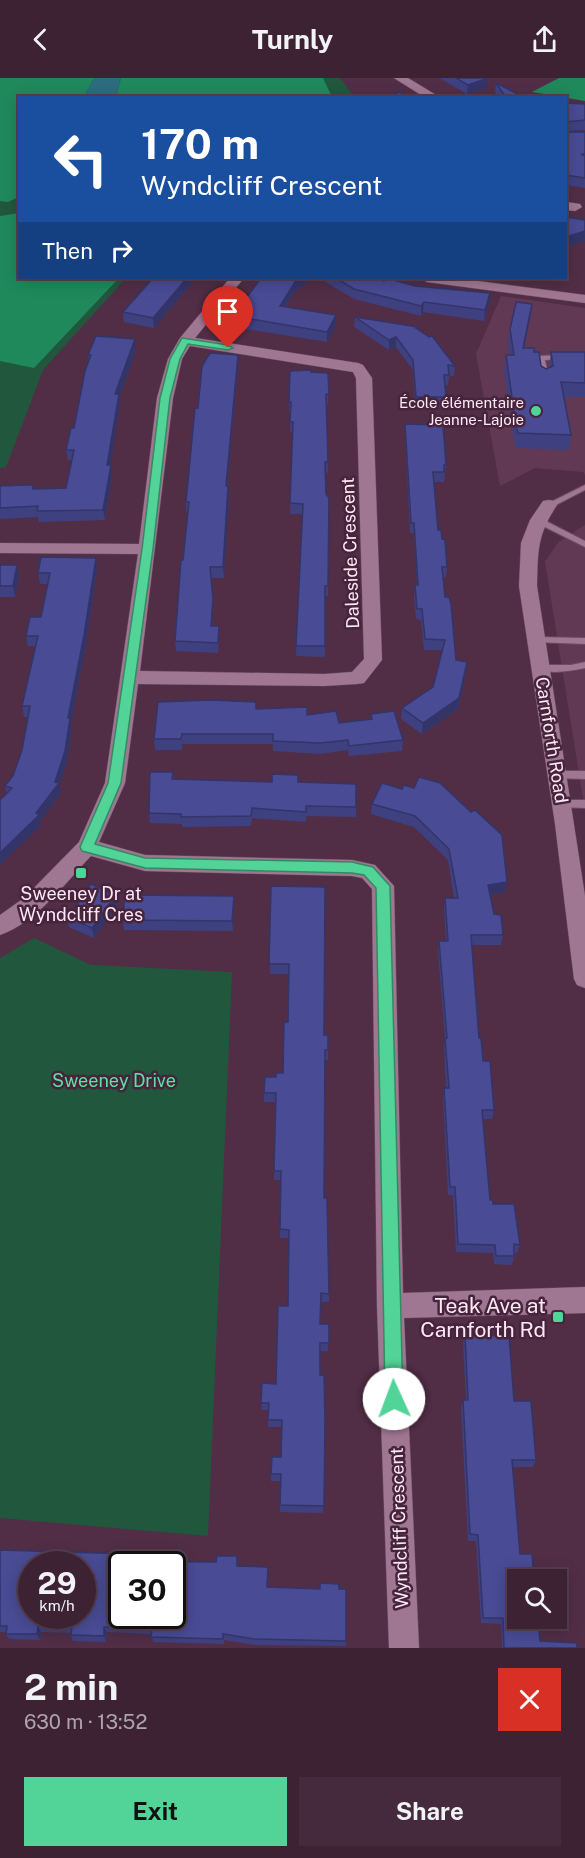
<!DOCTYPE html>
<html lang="en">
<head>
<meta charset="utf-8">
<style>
  :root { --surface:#3d2234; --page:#442a3c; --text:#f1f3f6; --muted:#ada4ac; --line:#563f4f; --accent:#52d397 }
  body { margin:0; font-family:"Public Sans",sans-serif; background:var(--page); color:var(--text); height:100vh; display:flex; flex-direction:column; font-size:22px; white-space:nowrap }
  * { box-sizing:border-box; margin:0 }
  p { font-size:20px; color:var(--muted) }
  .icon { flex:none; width:33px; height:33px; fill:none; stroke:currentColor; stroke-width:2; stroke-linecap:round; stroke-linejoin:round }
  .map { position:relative; height:1570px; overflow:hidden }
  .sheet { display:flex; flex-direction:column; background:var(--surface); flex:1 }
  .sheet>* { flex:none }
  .top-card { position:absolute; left:18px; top:18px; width:549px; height:183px; border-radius:0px; box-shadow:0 3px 15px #0003,0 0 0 2px var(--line); background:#1a4fa0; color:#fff; overflow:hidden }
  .tools { position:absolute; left:507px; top:1491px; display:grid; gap:12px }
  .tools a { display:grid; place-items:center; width:60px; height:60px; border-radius:0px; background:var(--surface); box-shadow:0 3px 15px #0003,0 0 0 2px var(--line); font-size:30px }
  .speed { position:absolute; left:18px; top:1473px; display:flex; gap:12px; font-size:30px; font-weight:700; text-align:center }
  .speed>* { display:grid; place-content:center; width:78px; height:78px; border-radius:50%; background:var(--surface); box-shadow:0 3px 15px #0003,0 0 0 2px var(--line); line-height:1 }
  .speed small { font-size:15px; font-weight:400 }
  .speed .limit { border:3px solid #111; border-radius:9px; background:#fff; color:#111 }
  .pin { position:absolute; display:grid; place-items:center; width:51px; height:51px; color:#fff; margin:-62px -26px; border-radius:50% 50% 50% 0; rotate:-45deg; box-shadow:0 0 6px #0007 }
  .pin .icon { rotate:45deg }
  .me { position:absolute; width:66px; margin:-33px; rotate:358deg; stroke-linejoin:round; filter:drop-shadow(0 0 4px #0008) }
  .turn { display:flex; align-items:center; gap:21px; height:126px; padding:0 24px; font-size:27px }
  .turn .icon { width:78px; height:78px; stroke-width:2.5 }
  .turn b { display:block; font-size:42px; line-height:51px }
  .then { display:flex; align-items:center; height:57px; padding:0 24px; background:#0003; gap:12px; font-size:22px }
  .round { display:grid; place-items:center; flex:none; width:63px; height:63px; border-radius:0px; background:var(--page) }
  .head { display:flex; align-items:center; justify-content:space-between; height:102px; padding:0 24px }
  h1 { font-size:36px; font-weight:700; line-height:45px }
  .primary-button { display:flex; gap:12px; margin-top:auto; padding:12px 24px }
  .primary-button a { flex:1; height:69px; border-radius:0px; background:var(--accent); color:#111; font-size:24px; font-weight:700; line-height:69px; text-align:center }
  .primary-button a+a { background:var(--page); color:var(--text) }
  header { display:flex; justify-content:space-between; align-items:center; height:78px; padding:0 24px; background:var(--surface); font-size:27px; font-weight:700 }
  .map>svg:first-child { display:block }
</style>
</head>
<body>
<header><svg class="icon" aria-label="back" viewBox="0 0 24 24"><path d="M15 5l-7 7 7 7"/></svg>Turnly<svg class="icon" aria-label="share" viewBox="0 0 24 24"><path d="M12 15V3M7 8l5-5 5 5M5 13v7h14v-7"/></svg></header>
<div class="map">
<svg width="585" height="1570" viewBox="0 0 585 1570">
  <rect width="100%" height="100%" fill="#512e46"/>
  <path fill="#623955" d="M501,218L585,230V397L583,394L535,390L500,408L476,276Z
    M585,447V733L545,483L559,464Z"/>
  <path fill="#21573d" d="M0,0H340L355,19L20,20V200H126L43,292L6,389L0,390Z
    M34,860L91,887L232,894L208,1458L0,1440V880Z"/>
  <path fill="#1f895c" d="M0,0H94L84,19L20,20L19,119L8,124L0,123Z
    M121,0H323L332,19H116Z
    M559,0H585V23L532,14Z
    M19,135L20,200H119L34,290L0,283V138Z"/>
  <path fill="#2c6c7e" d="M94,0H121L116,19H84Z"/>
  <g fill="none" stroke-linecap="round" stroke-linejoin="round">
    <defs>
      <path id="lane" d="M585,276V280L545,282L549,301L545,303L541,301L538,278Z
        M585,407V412L552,429H546L545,427Z
        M538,439L585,463V469L535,444V440Z
        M537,559L585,560V566L534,564L532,562L534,560Z
        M585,584V590C573,593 546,597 536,590L541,587H571Z
        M558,693H585V701L554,700L553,697L554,694Z
        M562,722H585V730L558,729L557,726Z"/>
      <path id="street" d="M394,0H408L441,20H426Z
        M566,124L580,126L582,129L575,133L566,132Z
        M230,200H244L195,260L358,285L363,287L372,300L382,582L364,605L357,606L324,608L138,606L125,705L99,764L145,777L352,782L375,787L394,808L403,1215L585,1209V1235L404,1240L419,1570H389L377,1228L372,811L362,800L352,798L145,793L91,778C65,805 37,844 0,857V837L24,820L79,764L105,705L138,476L0,475V465L139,466L157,320L168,281L180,260ZM190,268L353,294L356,300L364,581L352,594L324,596L140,593L173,320L182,281Z
        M420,200H455L585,217V225L427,204Z
        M549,422L555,423L557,427C537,457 538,473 537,508L585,818V910L577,907L574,901L555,746L519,508L521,465L530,442L543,423Z"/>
    </defs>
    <use href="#lane" stroke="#6a4c61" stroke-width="2"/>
    <use href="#street" stroke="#6a4c61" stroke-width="1"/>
    <use href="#lane" fill="#a07792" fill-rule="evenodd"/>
    <use href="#street" fill="#a07792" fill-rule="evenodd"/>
  </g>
  <path fill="#3f407f" d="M439,0H488L487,10L467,16Z
    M496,5L525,20H498L495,14Z
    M566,25L585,26V52L566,53Z
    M566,54H585V110L566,107Z
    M153,200H196L154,250L124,244L123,234Z
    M261,200H313L294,214L286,229L336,237V247L327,264L233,249V238Z
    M319,200H378L384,203L489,225L484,243L423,234L421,238L354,221Z
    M532,226L524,270L534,274L541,288L546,291L549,290L551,274H585V319H564L571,357L569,372L516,370L514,362L504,292L506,277H510L508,266L510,251Z
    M355,239L418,249V251L455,288L454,298H449L448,307H445L446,319V330L415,329L413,292L396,269L389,272L354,249Z
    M136,271L120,318V326L110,387L112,398L105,442L39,444L38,439L0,441V408L33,407L34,411L66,410L72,382H68L66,372L74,350L89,283L88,277Z
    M238,288L227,408H228L229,418L224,500H211L213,531L212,548L219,558L218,575L176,573L175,563L188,434H186V424L198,330Z
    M290,293L328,295V327L326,326L328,395L325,394L328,508V518H325V579L296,578L302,436H290L293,354H290L291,335H289Z
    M405,346L446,387L444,404H434L438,452L442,461L447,489L446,499H443L445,519L456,582L467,584L466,594L458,631L422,656L401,641L402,630L433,609L442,572H424L421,542L416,541L414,518L415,507H417L414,455H410L405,357Z
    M96,480L97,490L86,568L71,645L72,651L67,684L59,707L61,715L40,743L41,747L0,787V722L7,716L5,708L13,698L22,672L28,639H24L22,628L35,568H28L26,558L41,539L48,506H40L38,495Z
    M0,487L19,498L15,519H0Z
    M256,631L307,637L339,645L370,641L371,636L403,662L402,673L349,678L348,672L320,676L273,673V666H182V672H155L154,661Z
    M173,694L174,701L356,706V739L306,738V744L252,740L251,748L182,749V746L150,745L149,735Z
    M382,705L507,804L505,814L490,816L494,836L503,857L501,867H471L479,960L494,1032L492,1041H483L490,1122L493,1126L520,1167L517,1175H514V1178L512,1187L494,1186L493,1175L456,1174L453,1117H448L443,1019L444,1010H446L444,970L445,961L438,873L439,863H446L444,830L445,820H454L448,782L414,749L371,736L372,726Z
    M271,808L324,957L328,972V982H325L324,1120L329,1216V1224H321L320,1246H329L328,1273H320V1297L325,1341L323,1435L280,1434V1403H271V1396L281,1379V1349H268V1332H262L261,1325L276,1306L288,1228L289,1160H280L281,1102H274L275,1024H264V1015L276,999L283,995L288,944L289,896H270Z
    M116,817L118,827L94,860L69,849L67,839L79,825L78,822Z
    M234,828L233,853L124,852L123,842Z
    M465,1257L514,1323L536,1382L533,1389H513L520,1476L540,1563L577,1570H502L501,1546L481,1545L476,1463H468L461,1330L463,1322H466L463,1265Z
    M0,1472L134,1483L238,1485V1488L268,1489V1509L339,1511L346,1563V1568L255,1567L224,1562V1566L153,1564L152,1556L107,1554L106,1564L73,1563L71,1557V1555L41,1554L40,1562L9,1561L6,1556V1554H0Z"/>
  <path fill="#333468" d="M488,0L487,10L467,16L468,7Z
    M585,153V163L566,169V159Z
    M187,200H196L154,250L153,240Z
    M300,200H313L294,214L280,238V228L295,204Z
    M490,215L489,225L484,243L485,232Z
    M424,224L423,234L421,238V228Z
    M532,226L530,240L521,284L523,270Z
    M336,237V247L327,264V254Z
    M396,259V269L389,272V262Z
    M135,261L136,271L120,318V326L109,398L107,387L115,316Z
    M238,277V288L226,418V408Z
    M111,387L112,398L105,442L103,432Z
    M228,408L229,418L224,500L223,489Z
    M96,480L97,490L86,568L71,645L72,651L67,684L59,707L61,715L40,743L41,747L0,787V775L36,735L55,704L68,640Z
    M17,487L19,498L15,519L13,508Z
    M213,521V531L211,558V548Z
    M467,584L466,594L458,631L422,656L423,645Z
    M507,804L505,814L486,817L488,807Z
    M116,817L118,827L94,860L92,850Z
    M234,818V828L233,853L232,843Z
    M38,1548L41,1554L40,1562L37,1556Z
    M104,1549L107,1554L106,1564L104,1558Z"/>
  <path fill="#494b94" stroke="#333468" stroke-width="1.5" fill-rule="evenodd" d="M456,0H488L468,7Z
    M496,5L525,20H499L498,19L505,18Z
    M400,14L408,20H381Z
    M566,25L585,26V42L566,44Z
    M566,54H585V76H581L585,78V100L566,97V60L567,62Z
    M566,139L585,142V153L566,159Z
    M153,200H187L153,240L123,234Z
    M261,200H300L295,204L280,228L336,237L327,254L233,238Z
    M336,200H378L384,203L386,200L415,208L490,215L485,232L424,224L421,228L354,211Z
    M516,224L532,226L523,270H534V274H539L541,288L546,291L553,288L551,274H585V305L561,304L571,357L518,355L516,347L506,277H514L510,251Z
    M355,239L418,249L416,250L429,259L432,258L455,288L448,287L449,297H444L446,319H416L413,282L396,259L389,262Z
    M96,258L135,261L115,316H119L107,387H111L103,432L37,433L38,428L0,430V408L25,407H33V411L66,410L74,372H66L71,350H74L85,293L91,277H88Z
    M210,275L238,277L226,408H228L223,489H210L213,521L211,548H219L218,565L175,563L181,482H183L189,424H186L195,330H198L202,288Z
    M311,292V294L328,295L329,316H326L328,384H325L326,416L329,420L328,508H325V568H296L303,426L290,425L293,344H290L291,324H289L290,293Z
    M405,346L443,347L446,387H444V394H433L438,452H441L442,461L445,462L447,489H442L445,519H449L451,526L456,582L467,584L459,620L423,645L402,630L433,609L445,562L425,561L422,531H417L415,507H418L414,445H411Z
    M41,479L96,480L84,557L68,640H70L65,673L55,704L59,705L36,735L39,737L0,775V722L12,710L5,708L13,698L22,672L30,628H22L38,558H26L30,539H41L50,495H38Z
    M0,487H17L13,508H0Z
    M211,622L256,624V631L307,629V637L336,633L339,645L372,641L371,636L394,633L403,662L349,668L348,662L320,665L273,663V656H182L181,661H154L158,624Z
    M150,694H173L172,701L272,704V696L298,697V704L356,706V729L306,728V734L252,730L251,738L181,739V736L149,735Z
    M419,699L440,705L471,734L475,732L502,757L507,804L488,807L494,836L501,837L503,857H471L479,960H481L483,983H490L494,1032H482L490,1122H493V1126H514L520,1167L514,1166V1178H496L495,1167L458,1166L455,1109H450L444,1010H449L445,960H447L439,863H448L445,820H458L449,771L415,738L372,726L382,705L402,711L404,707L414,710Z
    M91,806L116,817L92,850L67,839L80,823L78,822Z
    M271,808L325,809L324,957H328V972H325L324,1120H327L329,1216L321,1215L320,1246H329V1265H320V1297H324L325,1341L324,1428L280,1427L281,1396H271L272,1379H281L282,1342H268L269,1325H261L262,1305L276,1306L278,1228H288L289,1152L280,1151L281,1093H274L276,1015H264L265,999H276V995H283L284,944H288L289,886H269Z
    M125,817L234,818L232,843L123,842Z
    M465,1257L509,1258L514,1323H531L536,1382H512L520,1476H532L534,1502H518V1540H538L540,1563L577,1565V1570H504L503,1540H483L478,1457L470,1456L463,1322H468Z
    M0,1472L132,1476V1483L216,1484L217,1478H237V1488L268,1489L267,1509L320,1511V1505L339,1506V1511H346V1563L254,1561L223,1556V1561L151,1559L152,1550L104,1549V1558L71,1557L72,1549L38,1548L37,1556H6L7,1548H0ZM32,1486H82V1538H32ZM122,1486H172V1538H122Z"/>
  <path fill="#52d397" stroke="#358962" stroke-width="1.5" d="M182,260L228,267L233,270L228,272L188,266L180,281L170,320L153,471L121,705L95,766L145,780L352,784L373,789L390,808L403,1321L400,1327L394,1330L388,1327L385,1321L376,810L364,797L352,795L145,790L82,773L80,769L108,705L142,471L160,320L170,281Z"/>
  <g fill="#52d397" stroke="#46243b" stroke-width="2">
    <circle cx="536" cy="333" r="6"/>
    <rect x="75" y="789" width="12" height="12" rx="3"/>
    <rect x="552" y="1233" width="12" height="12" rx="3"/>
  </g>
  <g text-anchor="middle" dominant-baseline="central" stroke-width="5" stroke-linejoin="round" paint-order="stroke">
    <g font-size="15" fill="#ffe8f6" stroke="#46243b" text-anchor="end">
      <text x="524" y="324">École élémentaire<tspan x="524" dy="17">Jeanne-Lajoie</tspan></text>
    </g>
    <g font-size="18" fill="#ffe8f6" stroke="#46243b">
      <text transform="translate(350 475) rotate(-92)">Daleside Crescent</text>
      <text transform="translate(552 662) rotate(81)">Carnforth Road</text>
      <text transform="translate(399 1450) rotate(-92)">Wyndcliff Crescent</text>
    </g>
    <g font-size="18" fill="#ffe8f6" stroke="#46243b">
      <text x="81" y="815">Sweeney Dr at<tspan x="81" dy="21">Wyndcliff Cres</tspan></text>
    </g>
    <g font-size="18" fill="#5ee1a3" stroke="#46243b">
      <text x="114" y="1002">Sweeney Drive</text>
    </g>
    <g font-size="21" fill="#ffe8f6" stroke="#46243b" text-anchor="end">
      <text x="546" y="1227">Teak Ave at<tspan x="546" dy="24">Carnforth Rd</tspan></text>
    </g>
  </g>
</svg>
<div class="tools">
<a><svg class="icon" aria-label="search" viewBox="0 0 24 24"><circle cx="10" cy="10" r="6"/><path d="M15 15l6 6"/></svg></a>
</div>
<div class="speed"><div>29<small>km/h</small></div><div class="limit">30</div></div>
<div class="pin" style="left:228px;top:270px;background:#d93025"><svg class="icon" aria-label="arrive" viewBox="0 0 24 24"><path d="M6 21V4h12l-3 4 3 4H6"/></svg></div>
<svg class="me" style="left:394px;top:1321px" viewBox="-20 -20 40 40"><circle r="19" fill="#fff"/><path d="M0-13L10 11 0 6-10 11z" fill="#52d397"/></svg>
<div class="top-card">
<div class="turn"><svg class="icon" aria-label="left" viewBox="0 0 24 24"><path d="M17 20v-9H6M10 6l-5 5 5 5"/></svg><div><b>170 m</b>Wyndcliff Crescent</div></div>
<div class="then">Then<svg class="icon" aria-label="right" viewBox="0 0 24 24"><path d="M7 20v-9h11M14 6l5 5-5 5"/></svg></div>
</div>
</div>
<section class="sheet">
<div class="head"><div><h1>2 min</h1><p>630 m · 13:52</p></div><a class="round" style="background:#d93025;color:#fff"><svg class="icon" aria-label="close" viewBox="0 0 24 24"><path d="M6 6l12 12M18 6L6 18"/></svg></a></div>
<div class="primary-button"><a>Exit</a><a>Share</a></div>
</section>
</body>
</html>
